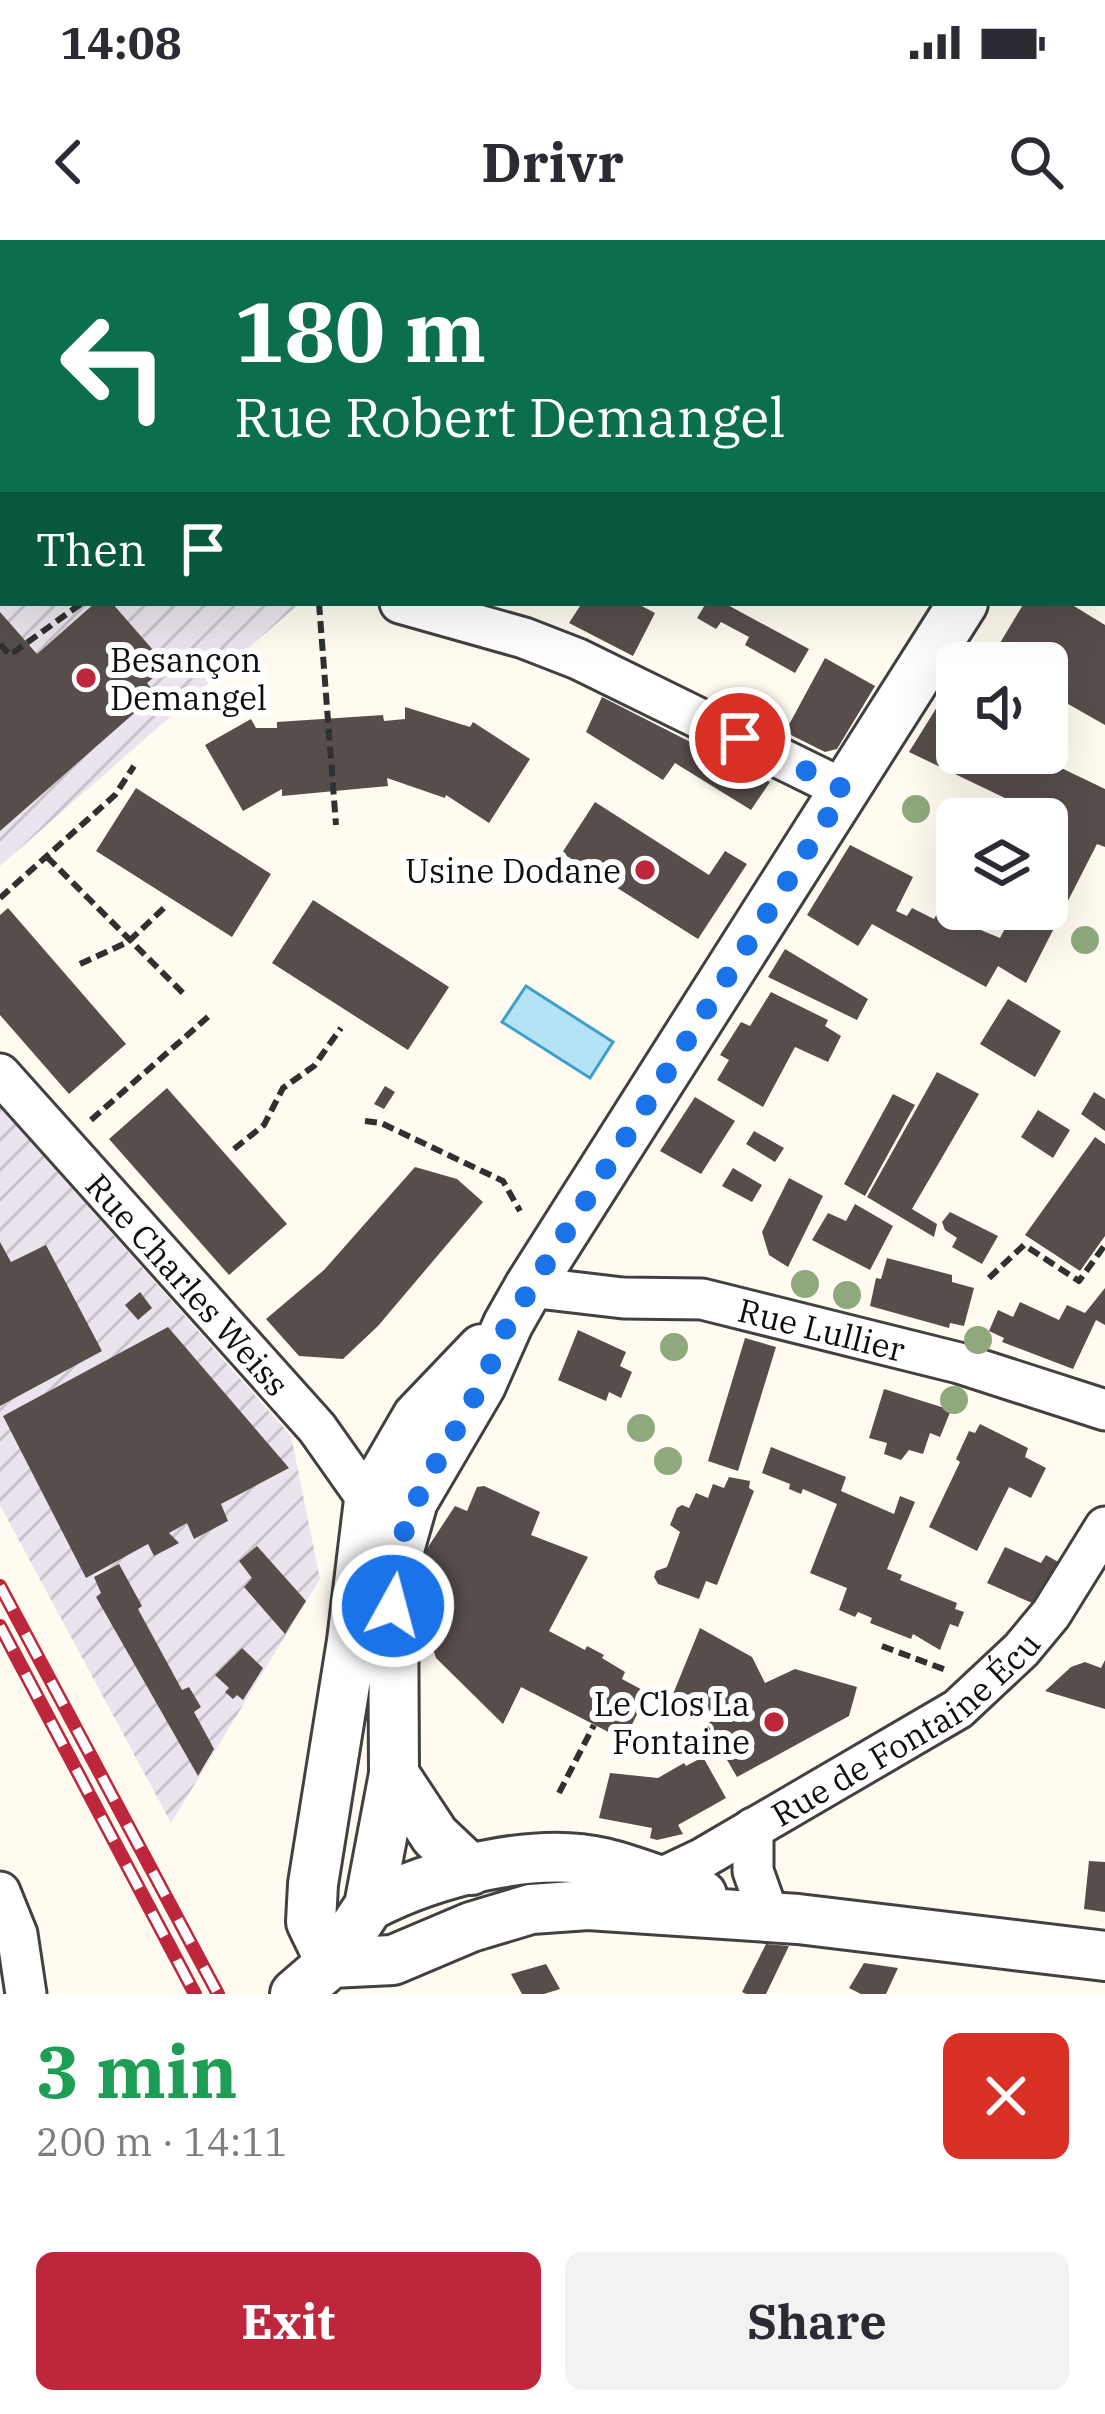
<!DOCTYPE html>
<html lang="en">
<head>
<meta charset="utf-8">
<style>
  :root { --surface:#fff; --page:#f2f2f3; --text:#2b2b33; --muted:#7c7c81; --accent:#be273b }
  body { margin:0; font-family:"IBM Plex Serif",serif; background:var(--page); color:var(--text); height:100vh; display:flex; flex-direction:column; font-size:45px; white-space:nowrap }
  * { box-sizing:border-box; margin:0 }
  p { font-size:39px; color:var(--muted) }
  .icon { flex:none; width:66px; height:66px; fill:none; stroke:currentColor; stroke-width:2; stroke-linecap:round; stroke-linejoin:round }
  .map { position:relative; height:1754px; overflow:hidden }
  .sheet { display:flex; flex-direction:column; background:var(--surface); flex:1 }
  .sheet>* { flex:none }
  .guide { position:absolute; left:0px; top:0px; width:1107px; height:366px; box-shadow:0 12px 48px #0002; background:#0b6e4f; color:#fff; overflow:hidden }
  .tools { position:absolute; left:936px; top:402px; display:grid; gap:24px }
  .tools a { display:grid; place-items:center; width:132px; height:132px; border-radius:18px; background:var(--surface); box-shadow:0 12px 48px #0002; font-size:60px }
  .pin { position:absolute; display:grid; place-items:center; width:102px; height:102px; color:#fff; margin:-51px; border:6px solid #fff; border-radius:50%; box-shadow:0 3px 12px #0007 }
  .me { position:absolute; width:132px; margin:-66px; rotate:7deg; stroke-linejoin:round; filter:drop-shadow(0 0 9px #0008) }
  .turn { display:flex; align-items:center; gap:42px; height:252px; padding:0 36px; font-size:54px }
  .turn .icon { width:156px; height:156px; stroke-width:2.5 }
  .turn b { display:block; font-size:84px; line-height:102px }
  .then { display:flex; align-items:center; height:114px; padding:0 36px; background:#0003; gap:24px; font-size:45px }
  .round { display:grid; place-items:center; flex:none; width:126px; height:126px; border-radius:18px; background:var(--page) }
  .head { display:flex; align-items:center; justify-content:space-between; height:204px; padding:0 36px }
  h1 { font-size:72px; font-weight:800; line-height:90px; color:#1e9e55 }
  .primary-button { display:flex; gap:24px; margin-top:auto; padding:24px 36px }
  .primary-button a { flex:1; height:138px; border-radius:18px; background:var(--accent); color:#fff; font-size:48px; font-weight:800; line-height:138px; text-align:center }
  .primary-button a+a { background:var(--page); color:var(--text) }
  .status { display:flex; justify-content:space-between; align-items:center; height:84px; padding:0 60px; background:var(--surface); direction:ltr }
  .status svg { height:33px; fill:currentColor }
  header { display:flex; justify-content:space-between; align-items:center; height:156px; padding:0 36px; background:var(--surface); font-size:54px; font-weight:800 }
  .map>svg:first-child { display:block }
</style>
</head>
<body>
<div class="status"><b>14:08</b><svg viewBox="0 0 49 12"><path d="M0 12V9h3v3zM5 12V6h3v6zM10 12V3h3v9zM15 12V0h3v12zM26 1h20v11H26zM47 4h2v5h-2z"/></svg></div>
<header><svg class="icon" aria-label="back" viewBox="0 0 24 24"><path d="M15 5l-7 7 7 7"/></svg>Drivr<svg class="icon" aria-label="search" viewBox="0 0 24 24"><circle cx="10" cy="10" r="6"/><path d="M15 15l6 6"/></svg></header>
<div class="map">
<svg width="1105" height="1754" viewBox="0 0 1105 1754">
  <defs>
    <pattern id="industrial-furrows" width="10" height="10" patternUnits="userSpaceOnUse" patternTransform="scale(3)"><rect width="10" height="10" fill="#ebe3ed"/><path d="M-1 1l2-2M0 10L10 0M9 11l2-2" fill="none" stroke="#c8c2ca"/></pattern>
  </defs>
  <rect width="100%" height="100%" fill="#fffbf0"/>
  <path fill="url(#industrial-furrows)" d="M0,282L3,363H300L0,626Z
    M0,867L291,1196L320,1339L171,1583L0,1265Z"/>
  <path fill="#b5e3f6" stroke="#3d9fcc" stroke-width="3" d="M526,746L613,802L590,838L502,782Z"/>
  <path fill="#574e4b" d="M95,363H112L167,426L147,443L156,454L0,591V372L37,414Z
    M582,363H636L655,373L633,416L569,383Z
    M706,363H724L809,409L795,433L745,405L749,397L721,382L716,389L697,378Z
    M1024,363H1069L1105,385V485L1047,452V423H998L991,418Z
    M825,418L875,446L837,509L825,512L785,492Z
    M602,457L765,540L770,542L751,570L675,523L663,540L586,492Z
    M405,467L470,487L473,482L530,519L489,583L446,555L445,558L387,538L388,546L282,556V549L243,571L205,505L251,479L256,488H277V482L383,475L384,481L405,479Z
    M937,467L957,477V513H1030L1105,549V607L1097,604L1026,743L998,726L986,747L872,684L858,706L807,675L850,605L913,637L896,671L907,676L912,668L934,679L948,654L957,658V669H978L971,686L1000,698L1015,669H1047V602L1057,583L909,512Z
    M136,548L271,634L232,697L96,611Z
    M595,562L709,635L725,611L747,624L698,699L562,613Z
    M313,660L449,747L408,810L272,723Z
    M8,668L126,804L69,854L0,775V675Z
    M785,709L868,759L857,780L768,737Z
    M771,752L828,780L825,786L841,796L828,822L795,807L763,867L717,840L729,820L720,815L741,782L750,786Z
    M1008,759L1061,791L1035,837L980,804Z
    M937,832L979,854L912,969L937,984L934,997L867,957Z
    M385,846L395,852L384,869L374,864Z
    M167,848L287,984L229,1035L109,899Z
    M1094,852L1105,859V891L1081,874Z
    M893,854L915,865L865,956L844,944Z
    M695,857L735,881L701,934L660,911Z
    M1038,870L1070,890L1053,918L1021,897Z
    M754,891L784,908L775,922L746,904Z
    M1095,897L1105,904V996L1080,1031L1025,995Z
    M415,927L457,939L483,962L378,1086L343,1119L299,1116L266,1079L324,1030Z
    M733,928L762,945L752,962L722,946Z
    M789,938L823,956L788,1027L769,1015L762,992Z
    M855,964L893,986L870,1030L812,1000L828,973L846,981Z
    M950,972L998,996L982,1024L952,1007L957,998L945,990L942,982Z
    M0,1002L11,1022L46,1005L102,1111L0,1166Z
    M887,1018L952,1035V1042L974,1048L964,1086L950,1083L949,1088L870,1066L876,1038L881,1039Z
    M1105,1048V1085L1096,1080L1073,1129L1002,1102L1004,1098L989,1091L998,1070L1013,1077L1020,1062L1059,1080L1067,1065L1085,1073Z
    M140,1052L152,1068L138,1080L125,1065Z
    M168,1087L289,1228L221,1264L228,1281L194,1299L187,1283L169,1293L179,1303L154,1316L148,1304L86,1338L3,1176Z
    M578,1090L626,1112L620,1126L632,1132L621,1158L609,1152L606,1161L558,1140Z
    M745,1098L776,1107L738,1231L708,1221Z
    M884,1149L951,1170L940,1197L930,1193L923,1214L909,1210L901,1220L884,1214L887,1203L869,1198Z
    M980,1184L1028,1208L1025,1217L1046,1228L1031,1258L1009,1247L977,1311L929,1287L960,1222L956,1219L969,1191L975,1193Z
    M771,1207L846,1237L841,1251L894,1274L900,1256L915,1262L887,1329L902,1335L900,1340L957,1363L955,1369L964,1372L958,1387L950,1384L940,1410L913,1394L911,1399L870,1383L872,1378L858,1372L855,1377L839,1370L847,1348L810,1333L837,1264L803,1249L801,1254L789,1249L790,1244L762,1233Z
    M729,1237L750,1241L749,1248L754,1251L717,1345L706,1341L699,1359L658,1344L654,1337L656,1331L667,1327L680,1292L670,1285L677,1268L682,1265L689,1268L696,1253L708,1258L713,1244L724,1248Z
    M484,1246L540,1272L531,1295L588,1317L549,1391L585,1410L587,1406L604,1415L602,1418L625,1432L622,1439L648,1453L624,1500L521,1447L503,1484L436,1418L409,1336L455,1266L467,1271L477,1247Z
    M257,1306L306,1361L285,1394L244,1347L252,1338L239,1321Z
    M1005,1307L1041,1323L1046,1315L1060,1323L1032,1363L987,1343Z
    M119,1324L142,1366L138,1369L182,1450L189,1447L201,1467L194,1472L214,1509L198,1536L96,1357L101,1353L94,1337Z
    M700,1388L752,1417L765,1443L795,1429L857,1447L849,1476L737,1537L706,1484L718,1478L671,1459Z
    M242,1408L263,1428L243,1460L237,1455L233,1459L225,1452L229,1448L215,1435Z
    M1105,1420V1469L1045,1451L1071,1427L1085,1422L1101,1428Z
    M703,1517L726,1558L678,1585L683,1594L657,1600L650,1598L652,1588L599,1578L610,1533L658,1538L684,1523L686,1526Z
    M1089,1621L1105,1622V1672L1084,1669Z
    M766,1704L789,1706L766,1754H746L742,1752Z
    M864,1723L898,1728L886,1754H861L849,1748Z
    M546,1724L560,1749L544,1754H522L511,1734Z"/>
  <g fill="none" stroke-linecap="round" stroke-linejoin="round">
    <defs>
      <g id="minor">
        <path d="M693,0L705,3"/>
        <path d="M0,262L3,263"/>
        <path d="M400,363L524,398L578,419L845,550"/>
        <path id="s1" d="M0,834L317,1188L382,1280"/>
        <path id="s2" d="M529,1047L623,1058L702,1059L959,1123L1105,1170"/>
        <path d="M753,1588V1631L769,1676"/>
        <path id="s3" d="M644,1646L703,1618L958,1469L1021,1410L1051,1374L1105,1287"/>
        <path d="M0,1652L17,1694L26,1754"/>
      </g>
      <path id="tertiary" d="M1104,147L1105,146
        M394,1534L435,1596L471,1630
        M369,1666C432,1633 534,1606 604,1623C637,1631 669,1645 702,1655
        M331,1723L393,1720L471,1687L531,1669L588,1665L798,1679L1105,1716
        M331,1723L311,1682L313,1644L352,1401L369,1260L417,1177L482,1109
        M295,1754L331,1723L369,1666L394,1534L393,1331L413,1261L481,1145L508,1084L529,1047L963,363"/>
    </defs>
    <use href="#minor" stroke="#414141" stroke-width="45"/>
    <use href="#tertiary" stroke="#414141" stroke-width="54"/>
    <path stroke="#303030" stroke-width="6" stroke-dasharray="12 6" stroke-linecap="butt" d="M882,0V3
      M262,3V0
      M319,363L336,585
      M0,404L10,415L82,363
      M47,617L184,754
      M0,658L115,555L134,526
      M80,724L128,702L165,667
      M91,880L209,776
      M365,881L381,883L503,941L520,971
      M234,909L264,885L283,848L314,826L341,788
      M989,1038L1024,1005L1079,1041L1105,1005
      M882,1406L946,1430
      M559,1553L594,1485"/>
    <use href="#minor" stroke="#fff" stroke-width="39"/>
    <use href="#tertiary" stroke="#fff" stroke-width="48"/>
    <defs>
      <path id="rail" d="M0,1346L218,1754
        M0,1386L195,1754"/>
    </defs>
    <use href="#rail" stroke="#be273b" stroke-width="14"/>
    <use href="#rail" stroke="#fff" stroke-width="9" stroke-dasharray="27" stroke-linecap="butt"/>
  </g>
  <g fill="#8fa97d">
    <circle cx="916" cy="569" r="14"/>
    <circle cx="1085" cy="700" r="14"/>
    <circle cx="805" cy="1044" r="14"/>
    <circle cx="847" cy="1055" r="14"/>
    <circle cx="978" cy="1100" r="14"/>
    <circle cx="674" cy="1107" r="14"/>
    <circle cx="954" cy="1160" r="14"/>
    <circle cx="641" cy="1188" r="14"/>
    <circle cx="668" cy="1221" r="14"/>
  </g>
  <g fill="none" stroke-linecap="round" stroke-linejoin="round">
    <path stroke="#1a73e8" stroke-width="21" stroke-dasharray="0 37.8" d="M393,1366C392,1272 442,1223 481,1144C491,1125 499,1104 508,1084L845,550L740,498"/>
  </g>
  <g fill="#be273b" stroke="#fff" stroke-width="4.5">
    <circle cx="86" cy="438" r="12"/>
    <circle cx="645" cy="630" r="12"/>
    <circle cx="774" cy="1482" r="12"/>
  </g>
  <g text-anchor="middle" dominant-baseline="central" stroke-width="12" stroke-linejoin="round" paint-order="stroke">
    <g font-size="33" fill="#0e0e0e" stroke="#fff" text-anchor="end">
      <text x="110" y="419" text-anchor="start">Besançon<tspan x="110" dy="38">Demangel</tspan></text>
      <text x="621" y="630">Usine Dodane</text>
      <text x="750" y="1463">Le Clos La<tspan x="750" dy="38">Fontaine</tspan></text>
    </g>
    <g font-size="33" fill="#0e0e0e" stroke="#fff">
      <text stroke="none"><textPath href="#s1" startOffset="282">Rue Charles Weiss</textPath></text>
      <text stroke="none"><textPath href="#s2" startOffset="297">Rue Lullier</textPath></text>
      <text stroke="none"><textPath href="#s3" startOffset="306">Rue de Fontaine Écu</textPath></text>
    </g>
  </g>
</svg>
<div class="tools">
<a><svg class="icon" aria-label="sound" viewBox="0 0 24 24"><path d="M4 9h4l5-4v14l-5-4H4zM17 9q2 3 0 6"/></svg></a>
<a><svg class="icon" aria-label="layers" viewBox="0 0 24 24"><path d="M12 4l9 5-9 5-9-5zM3 14l9 5 9-5"/></svg></a>
</div>
<div class="pin" style="left:740px;top:498px;background:#d93025"><svg class="icon" aria-label="arrive" viewBox="0 0 24 24"><path d="M6 21V4h12l-3 4 3 4H6"/></svg></div>
<svg class="me" style="left:393px;top:1366px" viewBox="-20 -20 40 40"><circle r="17" fill="#1a73e8" stroke="#fff" stroke-width="3"/><path d="M0-11L8 9 0 5-8 9z" fill="#fff"/></svg>
<div class="guide">
<div class="turn"><svg class="icon" aria-label="left" viewBox="0 0 24 24"><path d="M17 20v-9H6M10 6l-5 5 5 5"/></svg><div><b>180 m</b>Rue Robert Demangel</div></div>
<div class="then">Then<svg class="icon" aria-label="arrive" viewBox="0 0 24 24"><path d="M6 21V4h12l-3 4 3 4H6"/></svg></div>
</div>
</div>
<section class="sheet">
<div class="head"><div><h1>3 min</h1><p>200 m · 14:11</p></div><a class="round" style="background:#d93025;color:#fff"><svg class="icon" aria-label="close" viewBox="0 0 24 24"><path d="M6 6l12 12M18 6L6 18"/></svg></a></div>
<div class="primary-button"><a>Exit</a><a>Share</a></div>
</section>
</body>
</html>
